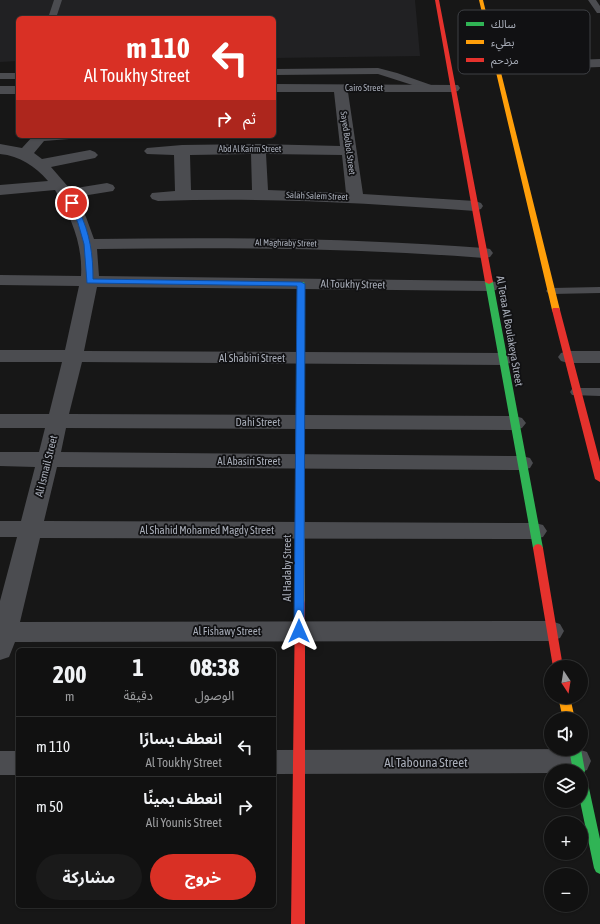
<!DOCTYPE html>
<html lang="ar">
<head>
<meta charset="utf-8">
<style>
  :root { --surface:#111; --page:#1a1a1a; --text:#f1f3f6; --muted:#9c9d9f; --line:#303131; --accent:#d93025 }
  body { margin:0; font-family:"Asap Condensed","Noto Sans Arabic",sans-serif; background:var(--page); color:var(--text); direction:rtl; height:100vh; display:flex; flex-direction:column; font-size:15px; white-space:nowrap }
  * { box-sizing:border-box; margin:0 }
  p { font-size:13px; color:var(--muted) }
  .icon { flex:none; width:22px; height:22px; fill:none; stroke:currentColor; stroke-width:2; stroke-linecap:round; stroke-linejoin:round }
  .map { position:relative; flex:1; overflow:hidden; direction:ltr }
  .details { position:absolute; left:16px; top:648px; width:260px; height:260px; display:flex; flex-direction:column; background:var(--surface); border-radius:6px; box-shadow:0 1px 3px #0004,0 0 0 1px var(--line); direction:rtl }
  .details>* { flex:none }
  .banner { position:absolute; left:16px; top:16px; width:260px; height:122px; border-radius:6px; box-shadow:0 1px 3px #0004,0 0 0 1px var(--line); direction:rtl; background:#d93025; color:#fff; overflow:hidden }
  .needle { width:26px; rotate:168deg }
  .fabs { position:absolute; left:544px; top:660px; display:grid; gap:8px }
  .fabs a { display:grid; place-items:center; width:44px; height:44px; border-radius:50%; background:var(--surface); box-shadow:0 1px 3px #0004,0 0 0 1px var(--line); font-size:20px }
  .pin { position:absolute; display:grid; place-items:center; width:34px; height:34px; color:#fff; margin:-17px; border:2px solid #fff; border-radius:50%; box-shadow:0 1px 4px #0007 }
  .me { position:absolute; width:44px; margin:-22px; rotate:0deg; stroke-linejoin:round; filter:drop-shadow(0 0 3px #0008) }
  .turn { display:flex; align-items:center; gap:14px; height:84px; padding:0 20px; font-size:18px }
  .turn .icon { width:52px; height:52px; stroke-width:2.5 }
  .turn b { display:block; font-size:28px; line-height:34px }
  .then { display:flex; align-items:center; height:38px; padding:0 20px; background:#0003; gap:8px; font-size:15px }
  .eta { display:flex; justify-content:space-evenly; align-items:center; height:68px; text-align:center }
  .eta b { font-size:24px; font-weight:700; line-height:28px }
  .cta { display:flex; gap:8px; margin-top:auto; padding:8px 20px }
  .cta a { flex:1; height:46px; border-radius:24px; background:var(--accent); color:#fff; font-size:16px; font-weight:700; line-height:46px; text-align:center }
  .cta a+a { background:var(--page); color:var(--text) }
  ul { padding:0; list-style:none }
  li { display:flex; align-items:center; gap:12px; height:60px; padding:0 20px; border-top:1px solid var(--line) }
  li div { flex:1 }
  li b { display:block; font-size:15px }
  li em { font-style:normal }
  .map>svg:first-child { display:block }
</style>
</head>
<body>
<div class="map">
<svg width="600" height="924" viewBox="0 0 600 924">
  <rect width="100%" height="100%" fill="#171717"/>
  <path fill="#212123" d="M0,0H415L420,56L274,58V18H18V61L0,62Z"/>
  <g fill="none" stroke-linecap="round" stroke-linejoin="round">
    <path fill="#4b4c50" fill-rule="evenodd" d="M54,0H62L56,18H48Z
      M588,0H596L600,6V13H597Z
      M378,68L397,73L434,86L435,88L434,90H428L378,74L274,75V69Z
      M0,73H18V79H0Z
      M600,287V293L552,294L548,293L546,291L548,289L552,288Z
      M577,388H600V396L572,395L570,392L572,389Z"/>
    <path fill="#4b4c50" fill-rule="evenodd" d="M600,59V67L498,71L493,70L491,67L493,64L498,63Z
      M274,84L458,85L460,88L458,91L453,92H348L363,194L475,201L481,203L483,206L481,209L475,211C369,203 264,197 158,201L152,199L150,196L152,193L175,191L174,155L147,154L144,151L147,148L182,145L258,144L340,146L334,92H274ZM251,154L252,190H191L190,155ZM266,154L342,155L346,193L268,190Z
      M0,86H18V94H0Z
      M33,136H71L69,139L44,141L34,153L42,159L90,150L95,152L98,155L95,158L51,167L70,189L107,183L113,185L115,188L113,191L76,197L86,217L94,239C225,237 354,238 484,248L490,249L493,253L490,257L484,258C355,248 226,247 97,249L99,276L490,281L496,282L499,286L496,290L490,291L97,287L84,351L503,353L510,355L513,359L510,363L503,365L82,362L69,414L515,416L522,418L526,423L522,428L515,430L66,428L61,452L522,456L530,458L533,463L530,468L522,470L57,467L44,521L535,523L543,525L547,531L543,537L535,539L40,538L20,622L551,621L560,624L564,631L560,638L551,641L15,642L9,657L0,660V601L17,537H0V521H21L35,467L0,466V452H39L45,428H0V414H49L62,362H0V350H65L79,286L0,285V275L81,276C83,245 71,216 55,190L0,195V185L48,181C35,166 20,156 0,154V144L22,148Z
      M568,351H600V363H568L561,361L558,357L561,353Z
      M578,749L587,752L591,761L587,770L581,772L551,771V773L274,774V750Z
      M0,751H18V775H0Z"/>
    <path fill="#30b455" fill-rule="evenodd" d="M486,280H492L493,282L543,548L541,551H535L533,548L485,282Z
      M298,282H304L305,284L304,410L300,413L296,410Z
      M569,749H581L585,771L583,775L587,779L600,839V874L596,872L594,868L580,801H581V771H573Z"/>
    <path fill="#ff9f0a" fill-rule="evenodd" d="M479,0H483L560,310L559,312H553L552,310Z
      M300,407L304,410L305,603L304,606L300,607L296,606L295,603L296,410Z
      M558,697H570L575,719H563Z"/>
    <path fill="#e5322d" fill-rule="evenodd" d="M435,0H439L493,282L489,284L485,282Z
      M553,308H559L560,310L600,462V482L595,479L552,310Z
      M538,544L541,545L543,548L563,667H553L533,548L535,545Z
      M300,599L304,600L305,603V924H291L295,603L296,600Z"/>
  </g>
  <path fill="#1a73e8" stroke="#114b97" d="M72,201C76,203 77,207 79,211C90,233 93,255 93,279L301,282L305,284L304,631L303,634L299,636L295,634L294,631L297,286L87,283L84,244L78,223L69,203Z"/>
  <g text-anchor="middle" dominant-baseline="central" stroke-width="3.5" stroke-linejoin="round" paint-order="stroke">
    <g font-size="9" fill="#a8adb8" stroke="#111113">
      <text x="364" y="88">Cairo Street</text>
      <text transform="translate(348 143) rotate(82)">Sayed Bolbol Street</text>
      <text x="250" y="149">Abd Al Karim Street</text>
      <text transform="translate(317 196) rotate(2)">Salah Salem Street</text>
      <text transform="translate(286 243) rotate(1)">Al Maghraby Street</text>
    </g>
    <g font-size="11" fill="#a8adb8" stroke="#111113">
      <text transform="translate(353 284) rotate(1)">Al Toukhy Street</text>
      <text transform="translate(510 331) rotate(80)">Al Teraa Al Boulakeya Street</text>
      <text x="252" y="358">Al Shabini Street</text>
      <text x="258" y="422">Dahi Street</text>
      <text x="249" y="461">Al Abasiri Street</text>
      <text transform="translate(46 466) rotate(-76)">Ali Ismail Street</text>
      <text x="207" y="530">Al Shahid Mohamed Magdy Street</text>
      <text transform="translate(287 568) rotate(-90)">Al Hadaby Street</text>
      <text x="227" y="631">Al Fishawy Street</text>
    </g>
    <g font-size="13" fill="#a8adb8" stroke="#111113">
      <text x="426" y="762">Al Tabouna Street</text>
    </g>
  </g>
  <rect x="458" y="10" width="132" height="64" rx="6" fill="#111113" stroke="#3e4045" stroke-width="1"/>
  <rect x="466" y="22" width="18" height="4" fill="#30b455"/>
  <rect x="466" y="40" width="18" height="4" fill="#ff9f0a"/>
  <rect x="466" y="58" width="18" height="4" fill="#e5322d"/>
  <g font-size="11" fill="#a8adb8">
    <text x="491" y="28">سالك</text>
    <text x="491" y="46">بطيء</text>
    <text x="491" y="64">مزدحم</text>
  </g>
</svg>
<div class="fabs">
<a><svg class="needle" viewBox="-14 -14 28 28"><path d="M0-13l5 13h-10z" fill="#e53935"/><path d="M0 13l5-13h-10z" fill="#9c9d9f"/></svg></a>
<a><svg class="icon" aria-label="sound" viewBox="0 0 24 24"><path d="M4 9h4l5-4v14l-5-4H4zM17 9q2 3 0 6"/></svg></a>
<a><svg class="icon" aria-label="layers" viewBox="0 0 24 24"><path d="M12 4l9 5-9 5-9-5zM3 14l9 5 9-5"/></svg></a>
<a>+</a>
<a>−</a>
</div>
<div class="pin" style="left:72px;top:203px;background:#d93025"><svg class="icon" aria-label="arrive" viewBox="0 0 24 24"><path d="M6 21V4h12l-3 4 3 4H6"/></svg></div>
<svg class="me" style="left:299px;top:631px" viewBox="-20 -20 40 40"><path d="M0-17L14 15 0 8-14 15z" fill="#1a73e8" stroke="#fff" stroke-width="4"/></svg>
<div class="banner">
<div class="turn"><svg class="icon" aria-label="left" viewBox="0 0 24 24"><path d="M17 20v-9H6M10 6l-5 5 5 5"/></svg><div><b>110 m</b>Al Toukhy Street</div></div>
<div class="then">ثم<svg class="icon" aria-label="right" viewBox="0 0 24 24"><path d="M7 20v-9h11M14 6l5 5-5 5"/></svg></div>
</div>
<section class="details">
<div class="eta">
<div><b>08:38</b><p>الوصول</p></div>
<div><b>1</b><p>دقيقة</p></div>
<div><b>200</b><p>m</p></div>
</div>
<ul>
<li><svg class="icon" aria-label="left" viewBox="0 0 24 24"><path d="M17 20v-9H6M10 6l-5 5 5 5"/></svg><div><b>انعطف يسارًا</b><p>Al Toukhy Street</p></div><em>110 m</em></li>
<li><svg class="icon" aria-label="right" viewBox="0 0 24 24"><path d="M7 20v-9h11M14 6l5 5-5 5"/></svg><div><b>انعطف يمينًا</b><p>Ali Younis Street</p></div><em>50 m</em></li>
</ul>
<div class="cta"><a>خروج</a><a>مشاركة</a></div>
</section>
</div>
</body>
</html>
